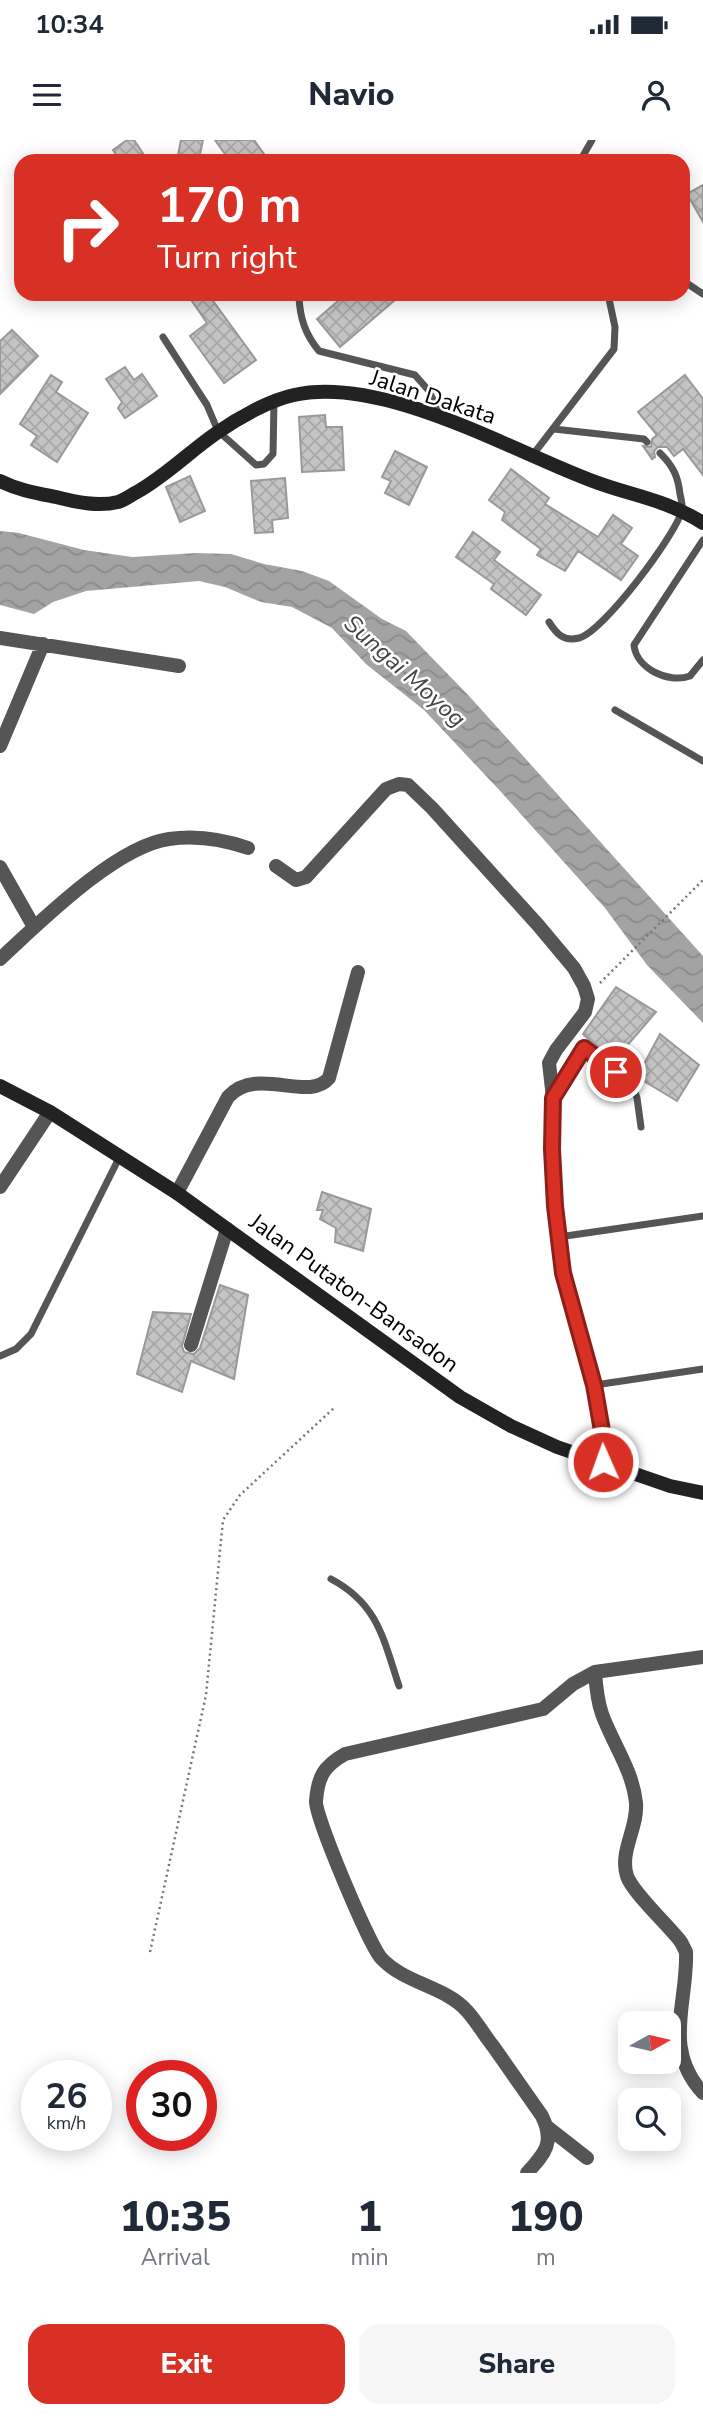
<!DOCTYPE html>
<html lang="en">
<head>
<meta charset="utf-8">
<style>
  :root { --surface:#fff; --page:#f6f6f7; --text:#1f2937; --muted:#747a83; --accent:#d93025 }
  body { margin:0; font-family:"Nunito Sans",sans-serif; background:var(--page); color:var(--text); height:100vh; display:flex; flex-direction:column; font-size:26px; white-space:nowrap }
  * { box-sizing:border-box; margin:0 }
  p { font-size:23px; color:var(--muted) }
  .icon { flex:none; width:38px; height:38px; fill:none; stroke:currentColor; stroke-width:2; stroke-linecap:round; stroke-linejoin:round }
  .map { position:relative; height:2033px; overflow:hidden }
  .sheet { display:flex; flex-direction:column; background:var(--surface); flex:1 }
  .sheet>* { flex:none }
  .guide { position:absolute; left:14px; top:14px; width:676px; height:147px; border-radius:21px; box-shadow:0 4px 18px #0003; background:#d93025; color:#fff; overflow:hidden }
  .needle { width:46px; rotate:82deg }
  .fabs { position:absolute; left:618px; top:1871px; display:grid; gap:14px }
  .fabs a { display:grid; place-items:center; width:63px; height:63px; border-radius:14px; background:var(--surface); box-shadow:0 4px 18px #0003; font-size:35px }
  .speed { position:absolute; left:21px; top:1920px; display:flex; gap:14px; font-size:35px; font-weight:700; text-align:center }
  .speed>* { display:grid; place-content:center; width:91px; height:91px; border-radius:50%; background:var(--surface); box-shadow:0 4px 18px #0003; line-height:1 }
  .speed small { font-size:18px; font-weight:400 }
  .speed .limit { border:10px solid #d22; background:#fff; color:#111 }
  .pin { position:absolute; display:grid; place-items:center; width:60px; height:60px; color:#fff; margin:-30px; border:4px solid #fff; border-radius:50%; box-shadow:0 2px 7px #0007 }
  .me { position:absolute; width:77px; margin:-38px; rotate:358deg; stroke-linejoin:round; filter:drop-shadow(0 0 5px #0008) }
  .turn { display:flex; align-items:center; gap:24px; height:147px; padding:0 28px; font-size:32px }
  .turn .icon { width:91px; height:91px; stroke-width:2.5 }
  .turn b { display:block; font-size:49px; line-height:60px }
  .eta { display:flex; justify-content:space-evenly; align-items:center; height:119px; text-align:center }
  .eta b { font-size:42px; font-weight:800; line-height:49px }
  .action { display:flex; gap:14px; margin-top:auto; padding:14px 28px }
  .action a { flex:1; height:80px; border-radius:21px; background:var(--accent); color:#fff; font-size:28px; font-weight:800; line-height:80px; text-align:center }
  .action a+a { background:var(--page); color:var(--text) }
  .status { display:flex; justify-content:space-between; align-items:center; height:49px; padding:0 35px; background:var(--surface); direction:ltr }
  .status svg { height:19px; fill:currentColor }
  header { display:flex; justify-content:space-between; align-items:center; height:91px; padding:0 28px; background:var(--surface); font-size:32px; font-weight:800 }
  .map>svg:first-child { display:block }
</style>
</head>
<body>
<div class="status"><b>10:34</b><svg viewBox="0 0 49 12"><path d="M0 12V9h3v3zM5 12V6h3v6zM10 12V3h3v9zM15 12V0h3v12zM26 1h20v11H26zM47 4h2v5h-2z"/></svg></div>
<header><svg class="icon" aria-label="menu" viewBox="0 0 24 24"><path d="M4 6h16M4 12h16M4 18h16"/></svg>Navio<svg class="icon" aria-label="person" viewBox="0 0 24 24"><circle cx="12" cy="8" r="4"/><path d="M4 21q1-7 8-7t8 7"/></svg></header>
<div class="map">
<svg width="703" height="2033" viewBox="0 0 703 2033">
  <defs>
    <pattern id="water-waves" width="16" height="10" patternUnits="userSpaceOnUse" patternTransform="scale(1.75)"><rect width="16" height="10" fill="#a3a3a3"/><path d="M0 5q4-4 8 0t8 0" fill="none" stroke="#8b8b8b"/></pattern>
    <pattern id="building-cross-hatch" width="8" height="8" patternUnits="userSpaceOnUse" patternTransform="scale(1.75)"><rect width="8" height="8" fill="#c4c4c4"/><path d="M0 0l8 8M0 8l8-8" fill="none" stroke="#a7a7a7"/></pattern>
  </defs>
  <rect width="100%" height="100%" fill="#fff"/>
  <path fill="url(#water-waves)" d="M0,391L19,393L84,410L132,417L196,413L231,414L264,424L302,431L329,441L382,479L406,491L470,557L703,816V883L647,825L605,768L502,653L424,570L366,524L332,488L292,467L261,462L225,447L199,441L86,451L53,462L34,474L0,465Z"/>
  <path fill="url(#building-cross-hatch)" stroke="#999" stroke-width="2" d="M127,0H134L148,21H120L113,10Z
    M181,0H203L199,19L178,15Z
    M215,0H254L269,21H230Z
    M703,45V82L687,54Z
    M187,154H208L256,220L224,243L190,196L207,183Z
    M331,154H402L340,207L317,179L338,161Z
    M12,190L38,216L0,254V201Z
    M125,227L134,240L142,234L157,256L125,278L118,268L122,262L106,239Z
    M51,235L62,242L56,252L88,273L57,322L31,305L37,296L20,284Z
    M685,235L703,259V335L683,309L674,316L667,307H658L654,311L655,317L652,319L643,306L651,307L652,299L657,295L638,272Z
    M325,275L326,287H342L344,330L302,332L299,277Z
    M395,311L427,327L409,365L385,353L391,341L382,337Z
    M511,329L549,358L545,364L598,397L613,375L632,388L621,404L638,416L621,440L578,411L565,431L537,415L541,409L502,380L505,372L489,360Z
    M190,336L205,371L180,382L166,347Z
    M285,338L288,378L272,380L273,392L255,393L251,341Z
    M473,392L500,412L494,420L541,455L526,475L491,449L494,444L456,417Z
    M616,847L656,872L613,922L583,894Z
    M660,894L699,925L677,961L637,937Z
    M322,1052L371,1069L363,1111L335,1102L336,1088L320,1079L323,1070H317Z
    M220,1145L248,1155L234,1239L191,1221L182,1252L137,1234L153,1172L191,1174L182,1206L184,1212L194,1214L200,1208Z"/>
  <g fill="none" stroke-linecap="round" stroke-linejoin="round">
    <path stroke="#777" stroke-width="2.5" stroke-dasharray="2 3.5" stroke-linecap="butt" d="M600,843L703,740
      M150,1812L206,1555L223,1380L240,1355L335,1267"/>
    <path stroke="#555" stroke-width="7" d="M580,21L592,0
      M682,140L703,154
      M299,157C300,178 305,194 319,211L415,235L429,251L440,275
      M163,197L207,265L218,291L256,325L264,324L273,314L274,262
      M554,289L644,299L647,302
      M532,316L614,209L615,187L608,154
      M703,400L634,505C636,528 668,544 690,536L703,520
      M549,482C556,493 563,502 579,498C603,492 676,395 682,370C683,366 681,359 680,354C678,336 673,326 660,313
      M615,570L703,621
      M585,909L632,944L637,958L641,987
      M559,1097L703,1076
      M0,1216L16,1209L31,1194L120,1016
      M595,1245L703,1229
      M331,1439C378,1464 383,1498 399,1546"/>
    <path stroke="#555" stroke-width="14" d="M0,498L179,526
      M0,606L43,504
      M276,726L296,740L306,737L386,649L399,644L408,645L432,668L538,785L574,828L584,846L588,859L585,872L556,910L549,923L553,958
      M0,727L34,787
      M0,819C39,783 116,706 169,699C196,695 222,699 248,708
      M584,909L553,958L552,1009L555,1066L563,1133L594,1245L605,1309L603,1322
      M0,1047L50,972
      M177,1053L228,957C257,925 308,963 329,938L358,832
      M191,1205L227,1089
      M595,1532C596,1546 597,1560 602,1574C613,1604 633,1631 636,1663C638,1688 619,1712 627,1736C632,1752 669,1786 681,1802L686,1812C688,1862 662,1909 703,1953
      M546,1986L587,2018
      M527,2033C545,2013 555,2003 542,1976C526,1953 509,1929 493,1906C484,1895 477,1882 467,1871C445,1846 405,1844 381,1818C369,1804 315,1677 316,1661C318,1636 324,1626 345,1614L543,1569L573,1544L595,1532L703,1517"/>
    <path stroke="#222" stroke-width="14" d="M0,341C18,350 36,353 56,357C76,362 98,367 118,362C125,360 131,355 137,352C167,335 190,311 218,292C238,278 270,260 294,255C381,235 508,309 590,340C631,356 663,358 703,383
      M0,946L50,972L177,1053L460,1257L511,1286L557,1307L670,1346L703,1353"/>
  </g>
  <g fill="none" stroke-linecap="round" stroke-linejoin="round">
    <defs>
      <path id="route" d="M603,1322L605,1308L594,1245L563,1133L555,1066L552,1009L553,958L584,908L616,932"/>
    </defs>
    <use href="#route" stroke="#8d1f18" stroke-width="18"/>
    <use href="#route" stroke="#d93025" stroke-width="12"/>
  </g>
  <g text-anchor="middle" dominant-baseline="central" stroke-width="5" stroke-linejoin="round" paint-order="stroke">
    <g font-size="23" fill="#000" stroke="#fff">
      <text transform="translate(433 257) rotate(18)">Jalan Dakata</text>
      <text transform="translate(354 1153) rotate(36)">Jalan Putaton-Bansadon</text>
    </g>
    <g font-size="24" font-style="italic" fill="#444" stroke="#fff">
      <text transform="translate(405 531) rotate(42)">Sungai Moyog</text>
    </g>
  </g>
</svg>
<div class="fabs">
<a><svg class="needle" viewBox="-14 -14 28 28"><path d="M0-13l5 13h-10z" fill="#e53935"/><path d="M0 13l5-13h-10z" fill="#747a83"/></svg></a>
<a><svg class="icon" aria-label="search" viewBox="0 0 24 24"><circle cx="10" cy="10" r="6"/><path d="M15 15l6 6"/></svg></a>
</div>
<div class="speed"><div>26<small>km/h</small></div><div class="limit">30</div></div>
<div class="pin" style="left:616px;top:932px;background:#d93025"><svg class="icon" aria-label="arrive" viewBox="0 0 24 24"><path d="M6 21V4h12l-3 4 3 4H6"/></svg></div>
<svg class="me" style="left:603px;top:1322px" viewBox="-20 -20 40 40"><circle r="17" fill="#d93025" stroke="#fff" stroke-width="3"/><path d="M0-11L8 9 0 5-8 9z" fill="#fff"/></svg>
<div class="guide">
<div class="turn"><svg class="icon" aria-label="right" viewBox="0 0 24 24"><path d="M7 20v-9h11M14 6l5 5-5 5"/></svg><div><b>170 m</b>Turn right</div></div>
</div>
</div>
<section class="sheet">
<div class="eta">
<div><b>10:35</b><p>Arrival</p></div>
<div><b>1</b><p>min</p></div>
<div><b>190</b><p>m</p></div>
</div>
<div class="action"><a>Exit</a><a>Share</a></div>
</section>
</body>
</html>
